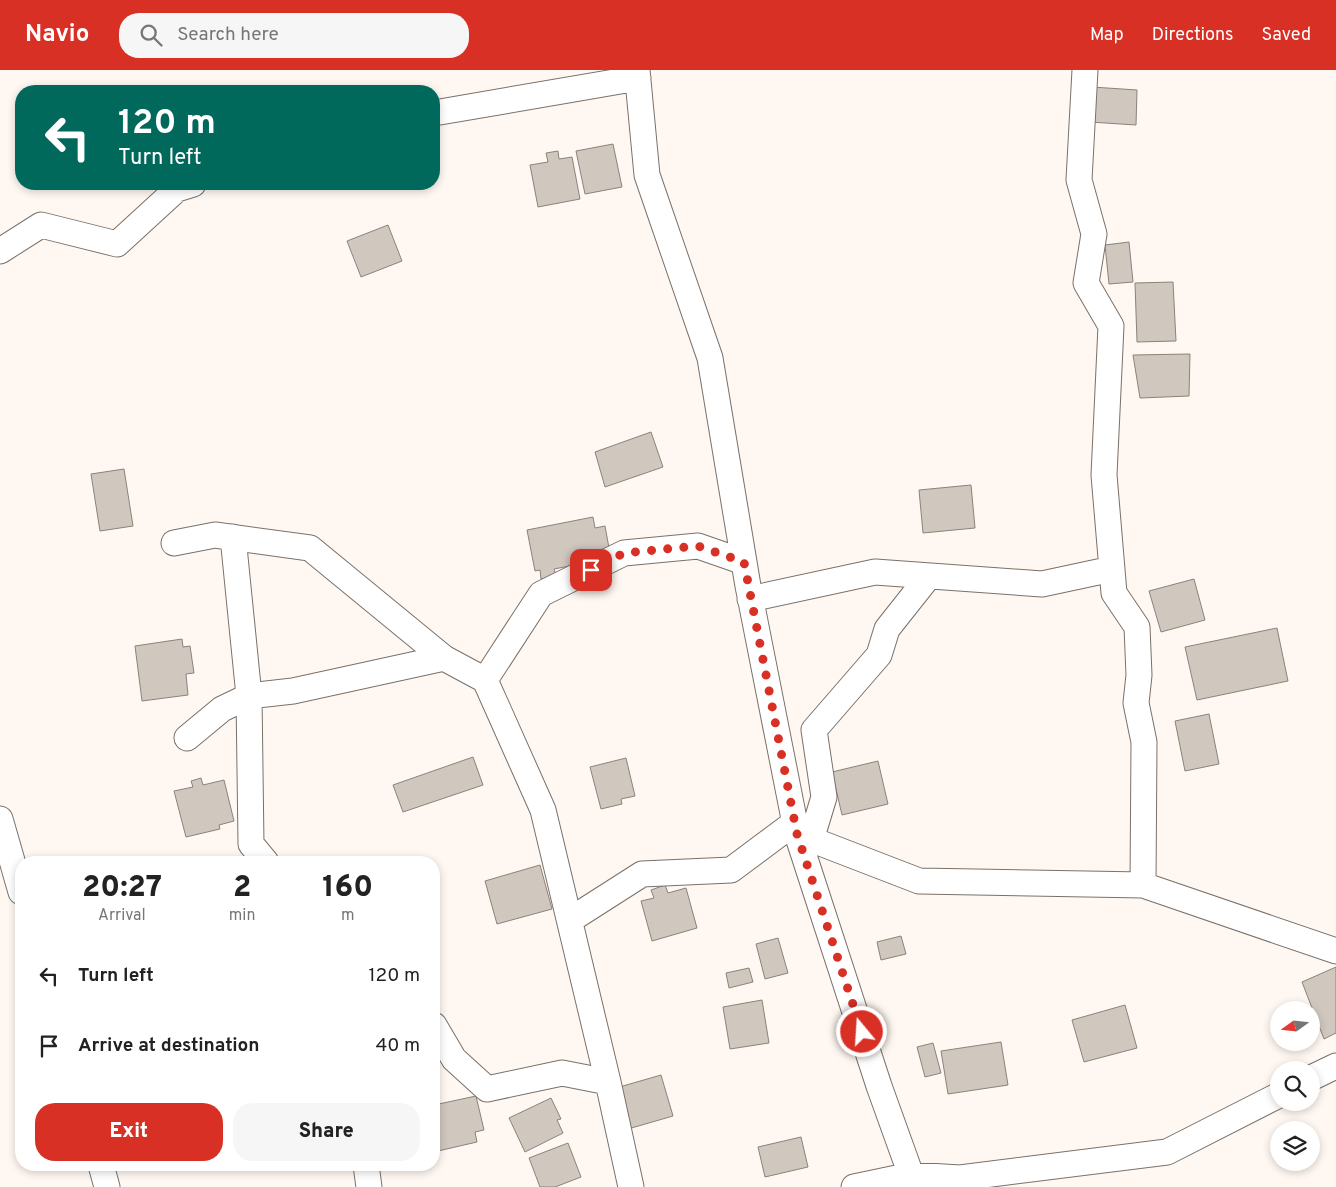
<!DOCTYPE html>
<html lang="en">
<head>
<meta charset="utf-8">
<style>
  :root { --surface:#fff; --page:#f6f6f6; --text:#222; --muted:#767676; --accent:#d93025 }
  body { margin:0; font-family:Overpass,sans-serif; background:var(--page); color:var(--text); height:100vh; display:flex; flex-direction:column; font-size:19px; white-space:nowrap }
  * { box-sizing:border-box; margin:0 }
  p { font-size:16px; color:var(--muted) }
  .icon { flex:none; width:28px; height:28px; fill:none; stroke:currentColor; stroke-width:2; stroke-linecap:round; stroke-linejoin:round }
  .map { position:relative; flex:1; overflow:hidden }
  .panel { position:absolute; left:15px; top:786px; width:425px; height:315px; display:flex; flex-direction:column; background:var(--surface); border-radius:20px; box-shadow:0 2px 8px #0003 }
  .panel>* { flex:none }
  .hud { position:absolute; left:15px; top:15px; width:425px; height:105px; border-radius:20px; box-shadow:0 2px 8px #0003; background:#00695c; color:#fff; overflow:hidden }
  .needle { width:32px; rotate:255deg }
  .fabs { position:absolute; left:1270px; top:931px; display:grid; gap:10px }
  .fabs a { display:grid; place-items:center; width:50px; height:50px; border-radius:50%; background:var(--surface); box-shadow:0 2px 8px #0003; font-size:25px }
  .pin { position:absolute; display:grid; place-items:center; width:42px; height:42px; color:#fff; margin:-21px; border-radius:10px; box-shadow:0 2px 8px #0006 }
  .me { position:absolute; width:55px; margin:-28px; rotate:342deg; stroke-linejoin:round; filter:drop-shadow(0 0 4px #0008) }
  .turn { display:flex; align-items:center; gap:18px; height:105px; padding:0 20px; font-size:22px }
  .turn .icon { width:65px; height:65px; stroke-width:2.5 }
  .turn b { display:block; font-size:35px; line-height:42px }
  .eta { display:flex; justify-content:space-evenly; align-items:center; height:85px; text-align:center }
  .eta b { font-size:30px; font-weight:800; line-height:35px }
  .primary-button { display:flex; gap:10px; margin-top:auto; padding:10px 20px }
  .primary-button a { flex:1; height:58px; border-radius:20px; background:var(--accent); color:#fff; font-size:20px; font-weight:800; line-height:58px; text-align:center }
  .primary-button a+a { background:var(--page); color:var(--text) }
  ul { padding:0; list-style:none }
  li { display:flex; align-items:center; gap:15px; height:70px; padding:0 20px }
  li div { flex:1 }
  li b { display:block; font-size:19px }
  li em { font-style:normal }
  header { display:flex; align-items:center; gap:30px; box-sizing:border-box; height:70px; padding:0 25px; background:var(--accent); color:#fff }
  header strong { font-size:24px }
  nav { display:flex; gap:28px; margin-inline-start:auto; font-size:18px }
  .search { width:350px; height:45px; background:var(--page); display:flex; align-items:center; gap:12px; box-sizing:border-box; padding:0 18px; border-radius:20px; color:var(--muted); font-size:19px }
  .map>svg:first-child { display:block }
</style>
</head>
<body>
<header>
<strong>Navio</strong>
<div class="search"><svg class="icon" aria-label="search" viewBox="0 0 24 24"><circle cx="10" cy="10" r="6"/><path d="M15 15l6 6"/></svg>Search here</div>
<nav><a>Map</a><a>Directions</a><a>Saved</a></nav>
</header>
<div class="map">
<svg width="1336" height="1117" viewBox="0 0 1336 1117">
  <rect width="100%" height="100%" fill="#fff7f1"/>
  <path fill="#d0c7bf" stroke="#8b827b" d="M1092,17L1137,20L1136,55L1090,52Z
    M613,74L622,117L585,124L576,81Z
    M558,81L559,89L572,87L580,129L538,137L530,95L548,92L546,83Z
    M388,155L402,191L361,207L347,171Z
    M1129,172L1133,212L1109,214L1105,175Z
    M1173,212L1176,271L1137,272L1135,213Z
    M1190,284L1189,326L1140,328L1133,285Z
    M651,362L663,397L605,417L595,382Z
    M124,399L133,456L100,461L91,404Z
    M971,415L975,458L923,463L919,420Z
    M593,447L595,458L605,456L609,478L600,480L601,490L554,499L556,506L541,509L540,500L535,501L527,460Z
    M1194,509L1205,550L1161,562L1149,521Z
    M1277,558L1288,611L1197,630L1185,577Z
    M182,569L183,577L190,576L194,603L186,604L188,625L142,631L135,576Z
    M1209,644L1219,694L1185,701L1175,651Z
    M473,687L483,715L403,742L393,715Z
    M626,688L635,726L621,729L622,734L601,739L590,697Z
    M878,691L888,734L842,745L832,702Z
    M201,708L203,715L224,710L234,751L219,755L220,759L186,767L174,721L193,717L191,711Z
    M540,795L552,839L497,854L485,811Z
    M665,815L668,823L686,818L697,858L652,871L641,831L654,828L651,820Z
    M901,866L906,884L881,890L877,872Z
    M778,868L788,903L765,909L756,874Z
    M1336,897V963L1324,969L1302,912Z
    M749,898L753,912L729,918L726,903Z
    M762,930L769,973L730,979L723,937Z
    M1125,935L1137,978L1084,992L1072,950Z
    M1001,972L1008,1015L948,1024L941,981Z
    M933,973L941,1003L925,1007L917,977Z
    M661,1005L673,1046L628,1059L616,1018Z
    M476,1026L484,1060L475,1062L477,1072L438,1081L434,1062V1035Z
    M551,1028L561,1049L557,1050L563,1063L525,1082L509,1048Z
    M801,1067L808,1097L765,1107L758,1077Z
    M568,1073L581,1107L555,1117H540L529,1088Z"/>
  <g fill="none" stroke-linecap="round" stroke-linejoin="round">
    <defs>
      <path id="street" d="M637,0L647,105L710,288L748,516L797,764
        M1085,0L1079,110L1094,164L1086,213L1111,256L1104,405L1114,523L1137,557L1139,605L1136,633L1144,672L1143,815
        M434,43L638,8
        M0,181L41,155L117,174L177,119L193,114
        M233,467L249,626L251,774L266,792
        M174,473L215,465L310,478L444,588
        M750,529L875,502L1042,514L1112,499
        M485,610L541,524L624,483L698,476L744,492
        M187,668L222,639L249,626L293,621L444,588L485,610L543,740L608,1012L631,1117
        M0,749L21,822
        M811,770L824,727L814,660L879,585L887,559L929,506
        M570,850L642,804L731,800L794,753
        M434,955L454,989L487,1019L562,1003L608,1012
        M1311,1008L1336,996
        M101,1095L107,1117
        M366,1095L369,1117
        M911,1105L879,1016L797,764L919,811L1143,815L1336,881
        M960,1108L1167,1082L1279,1025
        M854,1117L911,1105L960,1108L965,1117"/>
    </defs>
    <use href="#street" stroke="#79716a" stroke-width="27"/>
    <use href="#street" stroke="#fff" stroke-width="25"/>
  </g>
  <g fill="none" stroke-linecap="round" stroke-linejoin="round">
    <path stroke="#d93025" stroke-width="9" stroke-dasharray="0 16.2" d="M591,500L624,483L698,476L744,492L797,764L862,962"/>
  </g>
</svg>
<div class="fabs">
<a><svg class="needle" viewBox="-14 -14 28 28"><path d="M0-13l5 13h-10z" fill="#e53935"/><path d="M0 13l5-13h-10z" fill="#767676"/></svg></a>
<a><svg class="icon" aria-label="search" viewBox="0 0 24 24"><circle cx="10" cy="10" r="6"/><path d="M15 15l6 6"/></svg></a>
<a><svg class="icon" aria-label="layers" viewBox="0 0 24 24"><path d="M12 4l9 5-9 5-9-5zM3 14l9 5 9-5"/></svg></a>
</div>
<div class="pin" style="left:591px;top:500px;background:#d93025"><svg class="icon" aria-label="arrive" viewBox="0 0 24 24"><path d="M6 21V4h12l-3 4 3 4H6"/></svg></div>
<svg class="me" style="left:862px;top:962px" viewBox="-20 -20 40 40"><circle r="17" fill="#d93025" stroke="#fff" stroke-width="3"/><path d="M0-11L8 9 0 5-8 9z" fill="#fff"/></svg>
<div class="hud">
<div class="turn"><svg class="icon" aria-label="left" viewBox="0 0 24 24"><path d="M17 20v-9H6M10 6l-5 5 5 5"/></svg><div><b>120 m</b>Turn left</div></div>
</div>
<section class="panel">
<div class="eta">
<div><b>20:27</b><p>Arrival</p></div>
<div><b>2</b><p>min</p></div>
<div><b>160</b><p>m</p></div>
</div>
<ul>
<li><svg class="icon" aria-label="left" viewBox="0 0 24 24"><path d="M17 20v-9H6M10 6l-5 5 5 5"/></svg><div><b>Turn left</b></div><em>120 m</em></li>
<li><svg class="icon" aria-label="arrive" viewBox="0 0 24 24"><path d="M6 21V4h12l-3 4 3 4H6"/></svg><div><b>Arrive at destination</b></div><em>40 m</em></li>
</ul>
<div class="primary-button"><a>Exit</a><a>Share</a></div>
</section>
</div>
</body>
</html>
